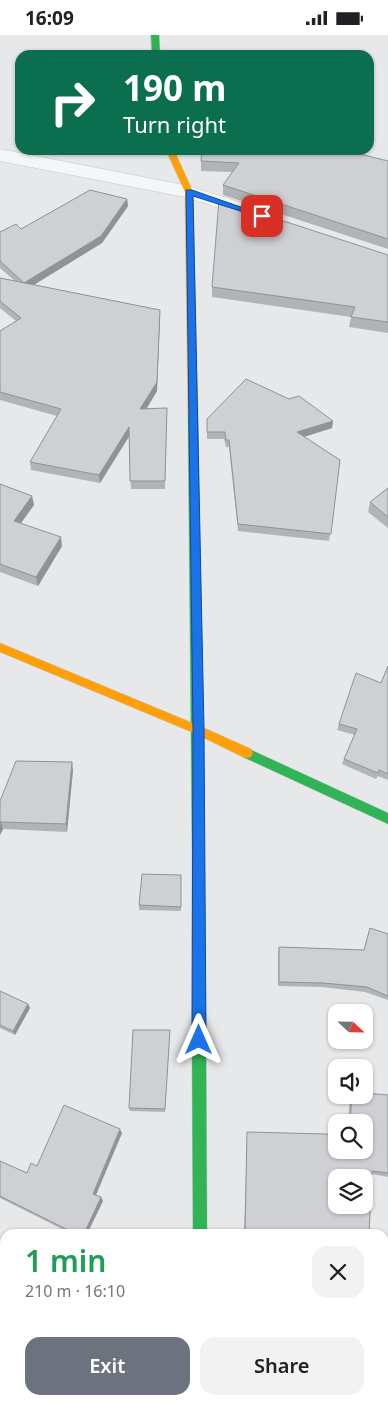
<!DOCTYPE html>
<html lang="en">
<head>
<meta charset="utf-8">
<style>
  :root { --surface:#fff; --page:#f2f2f2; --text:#202124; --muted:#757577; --accent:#6c737f }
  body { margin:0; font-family:"Noto Sans",sans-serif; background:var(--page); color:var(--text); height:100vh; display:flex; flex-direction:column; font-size:19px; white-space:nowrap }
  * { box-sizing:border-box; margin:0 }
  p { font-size:16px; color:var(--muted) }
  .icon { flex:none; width:28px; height:28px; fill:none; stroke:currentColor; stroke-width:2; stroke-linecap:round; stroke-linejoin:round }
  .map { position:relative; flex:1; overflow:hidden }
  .panel { position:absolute; left:0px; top:1194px; width:389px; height:176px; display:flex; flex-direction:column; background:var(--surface); border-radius:15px 15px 0 0; box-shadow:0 1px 4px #0004 }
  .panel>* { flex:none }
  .guide { position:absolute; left:15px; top:15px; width:359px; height:105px; border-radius:15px; box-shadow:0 1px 4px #0004; background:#0b6e4f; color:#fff; overflow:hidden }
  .needle { width:32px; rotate:112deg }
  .controls { position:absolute; left:328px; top:969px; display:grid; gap:10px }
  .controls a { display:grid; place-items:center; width:45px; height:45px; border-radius:10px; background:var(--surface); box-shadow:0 1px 4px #0004; font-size:25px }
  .pin { position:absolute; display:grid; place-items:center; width:42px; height:42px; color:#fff; margin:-21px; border-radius:10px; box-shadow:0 2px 8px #0006 }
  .me { position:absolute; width:55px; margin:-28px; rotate:0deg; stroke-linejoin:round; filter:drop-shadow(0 0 4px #0008) }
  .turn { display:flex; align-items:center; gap:18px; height:105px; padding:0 25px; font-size:22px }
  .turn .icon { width:65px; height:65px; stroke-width:2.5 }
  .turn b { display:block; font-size:35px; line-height:42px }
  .round { display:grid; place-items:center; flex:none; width:52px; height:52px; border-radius:15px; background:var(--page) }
  .overview { display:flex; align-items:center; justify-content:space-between; height:85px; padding:0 25px }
  h1 { font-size:30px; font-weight:600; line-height:38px; color:#1e9e55 }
  .primary-button { display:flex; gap:10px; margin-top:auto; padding:10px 25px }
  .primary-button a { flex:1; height:58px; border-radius:15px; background:var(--accent); color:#fff; font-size:20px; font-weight:600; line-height:58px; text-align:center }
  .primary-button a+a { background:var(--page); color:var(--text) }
  .status { display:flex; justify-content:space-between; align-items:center; height:35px; padding:0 25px; background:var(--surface); direction:ltr }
  .status svg { height:14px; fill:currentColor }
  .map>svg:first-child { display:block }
</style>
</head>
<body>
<div class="status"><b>16:09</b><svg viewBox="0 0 49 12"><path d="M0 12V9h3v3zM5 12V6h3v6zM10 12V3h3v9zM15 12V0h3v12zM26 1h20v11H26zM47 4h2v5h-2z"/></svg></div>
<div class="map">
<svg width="388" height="1369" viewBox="0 0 388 1369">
  <rect width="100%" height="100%" fill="#e6e8ea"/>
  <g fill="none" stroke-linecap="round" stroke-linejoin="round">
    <defs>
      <path id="street" d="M0,114L189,151L261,174L264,178L261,182L254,184L185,162L0,126Z"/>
      <path id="fast" d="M151,0H159L160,20H152Z
        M193,377L198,380L204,812L202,816L198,817L194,816L192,812L188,380Z
        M247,713L388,778V789L243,722L241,718L243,714Z
        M199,1004L204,1006L206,1011L207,1199H193L192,1011L194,1006Z"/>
      <path id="slow" d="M166,115H174L193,157L198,380L193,383L188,380L185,157Z
        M0,608L202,692L251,714L253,718L251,722L247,723L243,722L194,698L0,617Z
        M198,807L202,808L204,812L206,1011L204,1016L199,1018L194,1016L192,1011V812L194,808Z"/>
      <path id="jam" d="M192,1365H208V1369H192Z"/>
    </defs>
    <use href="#street" stroke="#c4c6c8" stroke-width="1"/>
    <use href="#fast" stroke="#c4c6c8" stroke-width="1"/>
    <use href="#slow" stroke="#c4c6c8" stroke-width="1"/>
    <use href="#jam" stroke="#c4c6c8" stroke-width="1"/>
    <use href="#street" fill="#f5f6f7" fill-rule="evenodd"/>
    <use href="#fast" fill="#30b455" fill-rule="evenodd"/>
    <use href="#slow" fill="#ff9f0a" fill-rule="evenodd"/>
    <use href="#jam" fill="#e5322d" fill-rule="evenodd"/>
  </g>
  <path fill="#b1b3b5" d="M201,126H388V214L223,160V150L232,137L201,136Z
    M127,164L128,171L102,208L34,250L160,284L157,356L146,374L167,381L165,454H131L129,401L100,448L31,435L30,427L57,381L0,365V296L16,286L0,273V243L15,246L0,233V197L21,194Z
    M388,220V298L349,292L351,282L212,262V252Z
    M207,384L333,386L332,393L304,402L340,425L329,506L238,496L229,412H226L224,404H207Z
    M0,449L32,461L34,470L21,488L62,511L38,551L0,537Z
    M388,453V493L368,477L370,467Z
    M388,631V745L378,741L376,744L342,729L344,724L355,700L337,695L339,689L381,648Z
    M73,735L67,797L3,794L0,800V766Z
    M181,840V876L139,875V870Z
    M370,893L388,899V965L365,957L322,952L278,951V916L279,912L364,915Z
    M0,956L28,969L30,973L15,1000L0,993Z
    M170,995L165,1077L130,1076L129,1073Z
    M350,1060H388V1142L372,1139L369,1199H244L247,1101V1097L336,1115L364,1088H348Z
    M122,1098L96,1160L101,1162L103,1166L87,1199H72L0,1163V1126L27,1138L37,1131Z"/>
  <path fill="#909294" d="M127,164L128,171L102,208L25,255L24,248Z
    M160,275L157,356L141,383L140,374Z
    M333,386L332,393L297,404V397Z
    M129,392L130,400L100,448L99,440Z
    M32,461L34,470L16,495L14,486Z
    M61,502L62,511L38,551L36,542Z
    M72,727L73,735L67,797L66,789Z
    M1,787L3,794L0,800V788Z
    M28,969L30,973L15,1000L13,996Z
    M120,1094L122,1098L95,1162L93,1159Z
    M101,1162L103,1166L87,1199H84Z"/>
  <path fill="#ced0d3" stroke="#909294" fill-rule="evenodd" d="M202,115H344L388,126V204L223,150L239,128L201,126Z
    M90,155L127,164L101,201L24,248L0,226V197L16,189L21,194Z
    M219,165L388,220V287L351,282L355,272L212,252Z
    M0,243L160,275L157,347L140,374L167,373L165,446H130L129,392L99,440L30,427L61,374L0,357V296L21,283L0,266Z
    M246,344L289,364L299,361L333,386L297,397L340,425L331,499L238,489L229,405H226L225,397H207V384Z
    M0,449L32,461L14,486L61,502L36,542L0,529Z
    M388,453V482L370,467Z
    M388,631V739L379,735L378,738L344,724L357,694L339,689L356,638L381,648Z
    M16,726L72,727L66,789L1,787L0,788V766Z
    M142,839L181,840V872L139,870Z
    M370,893L388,899V961L367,952L323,948L279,947V912L364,915Z
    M0,956L28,969L13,996L0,990Z
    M133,995H170L165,1074L129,1073Z
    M364,1058L388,1060V1138L372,1136L369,1199H245L247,1097L325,1099L336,1100V1115H364V1088H350L352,1060H364ZM336,1142H364V1170H336Z
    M64,1070L120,1094L93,1159L101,1162L84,1199H76L0,1161V1126L27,1138L31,1128L37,1131Z
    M384,1235L388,1237V1291L384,1290Z
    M0,1270L5,1272V1314L0,1312Z
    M57,1365H123L122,1369H70Z"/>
  <path fill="#1a73e8" stroke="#114b97" d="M186,155H192L266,181L259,182L193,161L204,694L206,1005L204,1010L199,1012L194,1010L192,1005L193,694Z"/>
</svg>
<div class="controls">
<a><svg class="needle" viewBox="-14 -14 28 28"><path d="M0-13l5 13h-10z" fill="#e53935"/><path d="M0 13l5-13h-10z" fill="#757577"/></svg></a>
<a><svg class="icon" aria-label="sound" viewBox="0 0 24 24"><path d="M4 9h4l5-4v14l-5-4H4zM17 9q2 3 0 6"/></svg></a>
<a><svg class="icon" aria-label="search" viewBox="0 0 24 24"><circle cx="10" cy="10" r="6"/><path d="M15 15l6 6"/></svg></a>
<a><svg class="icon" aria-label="layers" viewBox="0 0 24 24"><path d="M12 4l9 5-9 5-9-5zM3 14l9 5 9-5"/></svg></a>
</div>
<div class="pin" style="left:262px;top:181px;background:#d93025"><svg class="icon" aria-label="arrive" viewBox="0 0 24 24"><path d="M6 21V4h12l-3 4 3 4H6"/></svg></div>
<svg class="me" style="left:199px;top:1005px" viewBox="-20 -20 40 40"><path d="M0-17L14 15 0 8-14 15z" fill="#1a73e8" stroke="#fff" stroke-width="4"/></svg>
<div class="guide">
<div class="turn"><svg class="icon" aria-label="right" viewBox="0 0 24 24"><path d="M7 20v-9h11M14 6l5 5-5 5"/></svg><div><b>190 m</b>Turn right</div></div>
</div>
<section class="panel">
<div class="overview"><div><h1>1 min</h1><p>210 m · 16:10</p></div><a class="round"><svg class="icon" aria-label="close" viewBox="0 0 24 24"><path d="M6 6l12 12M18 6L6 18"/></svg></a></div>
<div class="primary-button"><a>Exit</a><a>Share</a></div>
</section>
</div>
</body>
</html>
